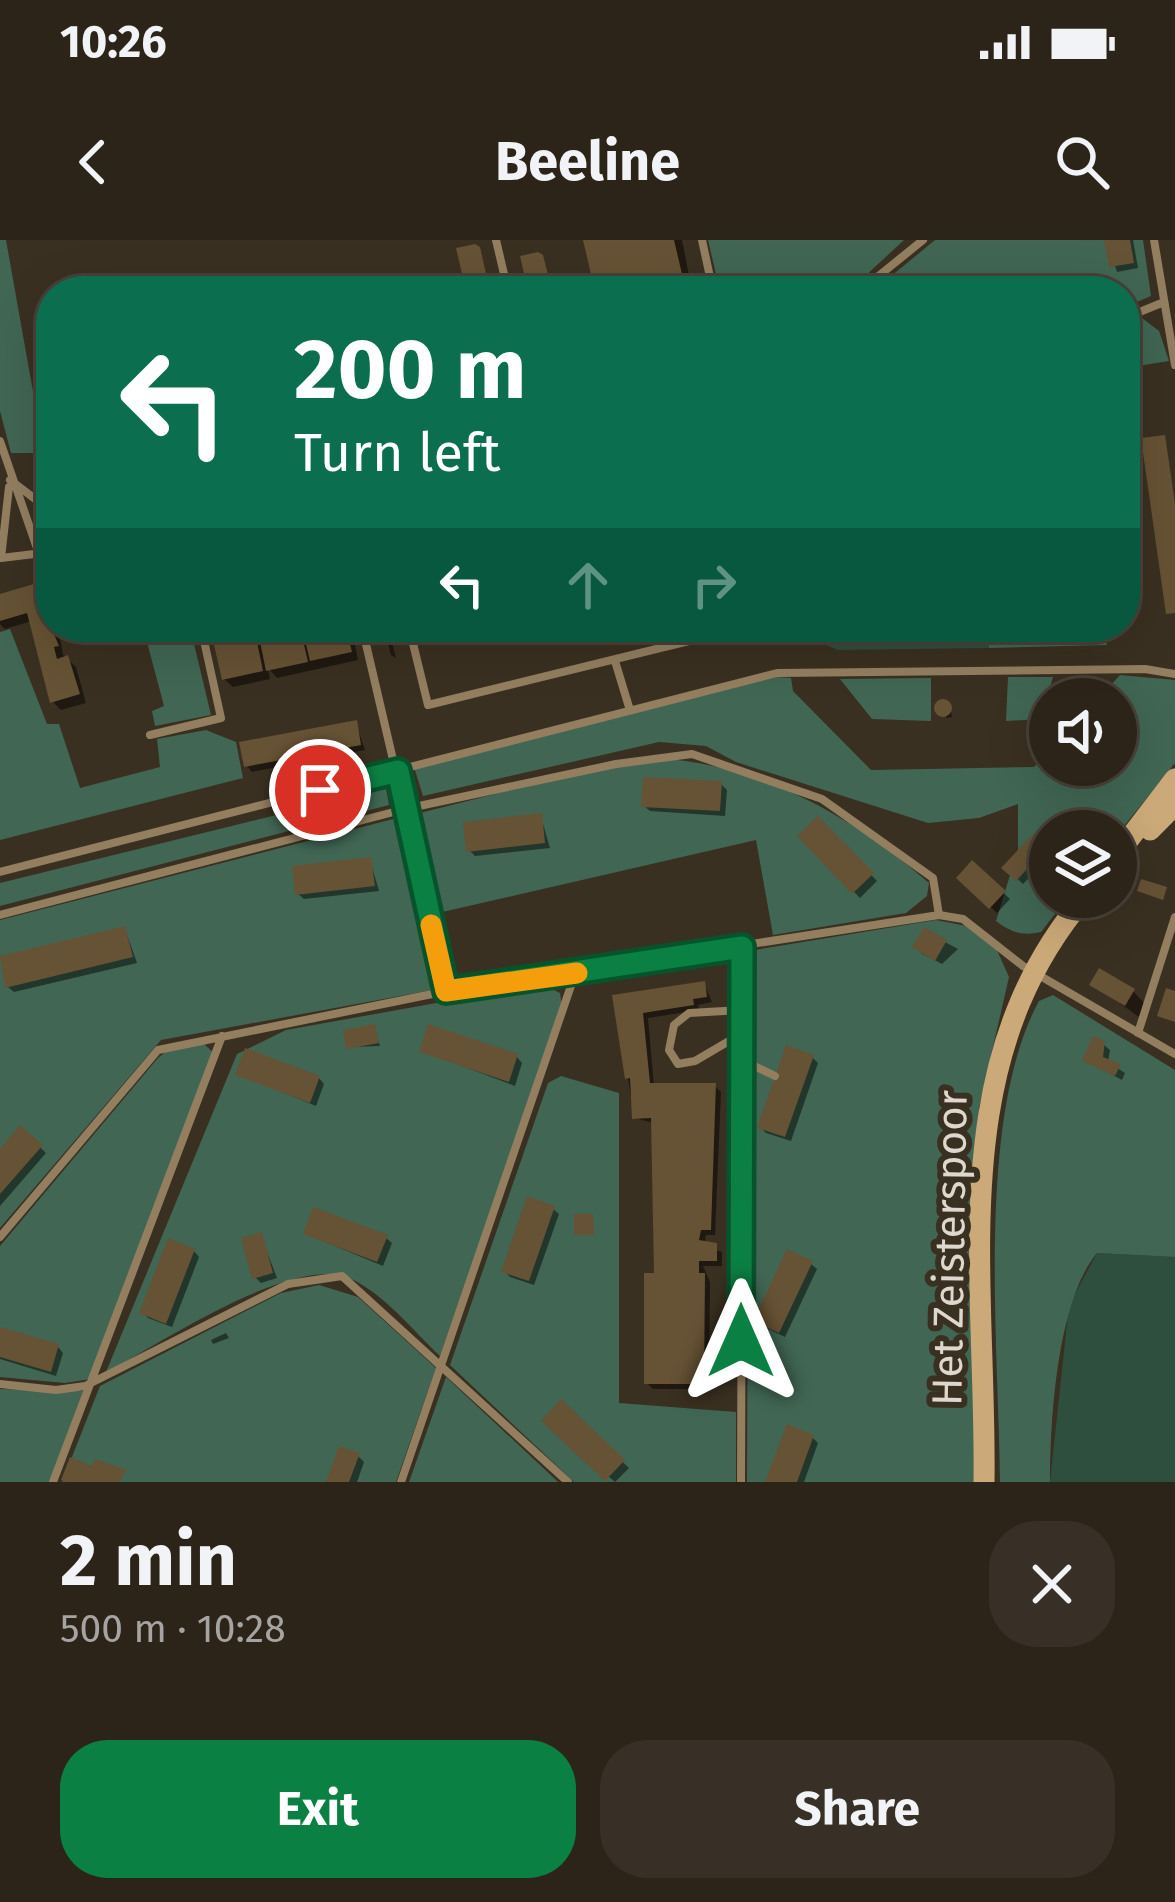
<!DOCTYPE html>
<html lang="en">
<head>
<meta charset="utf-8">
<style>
  :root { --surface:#2c2419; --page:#383026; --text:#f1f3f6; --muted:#a6a4a2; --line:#484138; --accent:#0b8043 }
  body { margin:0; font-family:"Fira Sans",sans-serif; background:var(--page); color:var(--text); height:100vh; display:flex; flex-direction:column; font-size:45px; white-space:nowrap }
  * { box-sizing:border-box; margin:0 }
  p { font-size:39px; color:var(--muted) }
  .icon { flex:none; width:66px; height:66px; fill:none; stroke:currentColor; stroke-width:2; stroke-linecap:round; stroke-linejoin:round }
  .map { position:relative; height:1242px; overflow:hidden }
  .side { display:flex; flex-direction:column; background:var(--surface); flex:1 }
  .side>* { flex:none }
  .banner { position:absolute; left:36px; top:36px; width:1104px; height:366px; border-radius:48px; box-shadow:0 12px 48px #0002,0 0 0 3px var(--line); background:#0b6e4f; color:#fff; overflow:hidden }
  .tools { position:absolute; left:1029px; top:438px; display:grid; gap:24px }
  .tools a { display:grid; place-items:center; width:108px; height:108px; border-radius:50%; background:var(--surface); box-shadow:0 12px 48px #0002,0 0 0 3px var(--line); font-size:60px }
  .pin { position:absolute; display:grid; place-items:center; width:102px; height:102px; color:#fff; margin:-51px; border:6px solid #fff; border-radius:50%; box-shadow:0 3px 12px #0007 }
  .me { position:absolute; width:132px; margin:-66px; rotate:0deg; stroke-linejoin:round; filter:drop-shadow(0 0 9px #0008) }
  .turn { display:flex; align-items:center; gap:42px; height:252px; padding:0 60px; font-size:54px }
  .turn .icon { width:156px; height:156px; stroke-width:2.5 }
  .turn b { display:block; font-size:84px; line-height:102px }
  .lanes { display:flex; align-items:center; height:114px; padding:0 60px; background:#0003; justify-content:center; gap:60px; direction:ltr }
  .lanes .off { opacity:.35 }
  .round { display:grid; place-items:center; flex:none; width:126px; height:126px; border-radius:48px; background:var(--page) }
  .head { display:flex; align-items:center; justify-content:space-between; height:204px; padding:0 60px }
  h1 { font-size:72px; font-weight:700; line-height:90px }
  .action { display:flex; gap:24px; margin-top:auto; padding:24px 60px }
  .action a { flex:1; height:138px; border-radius:48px; background:var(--accent); color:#fff; font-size:48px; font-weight:700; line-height:138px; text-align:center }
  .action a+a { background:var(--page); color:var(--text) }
  .status { display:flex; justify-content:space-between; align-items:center; height:84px; padding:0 60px; background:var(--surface); direction:ltr }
  .status svg { height:33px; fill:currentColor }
  header { display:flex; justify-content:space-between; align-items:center; height:156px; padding:0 60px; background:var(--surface); font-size:54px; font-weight:700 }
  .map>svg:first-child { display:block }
</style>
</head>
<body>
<div class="status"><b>10:26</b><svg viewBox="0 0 49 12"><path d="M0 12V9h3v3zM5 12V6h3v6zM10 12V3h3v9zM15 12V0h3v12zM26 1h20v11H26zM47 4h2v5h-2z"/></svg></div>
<header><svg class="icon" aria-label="back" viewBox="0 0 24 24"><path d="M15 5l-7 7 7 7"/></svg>Beeline<svg class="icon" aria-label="search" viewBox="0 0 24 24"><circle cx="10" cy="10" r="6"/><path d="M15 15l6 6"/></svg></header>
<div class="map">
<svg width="1175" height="1242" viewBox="0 0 1175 1242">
  <rect width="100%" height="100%" fill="#3a3021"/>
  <path fill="#2e4e3e" d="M814,387H841L847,397L985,387L989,408L838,410L817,401Z
    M1097,1013L1175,1017V1242H1050L1069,1065Z"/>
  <path fill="#416653" d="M0,0H6L42,202L33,213H11L0,171Z
    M708,0H904L849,51H720Z
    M935,0H1143L1151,56L1125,67V51H1030L1023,37L981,51H873Z
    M1142,78L1159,91L1169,121L1125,128V86Z
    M143,387H190L211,475L155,486L152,471L164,466Z
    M1041,387H1103L1107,405L989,408L986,392Z
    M10,389L47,484H59L80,548L160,527L157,499L206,490L236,502L243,538L0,600V392Z
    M1120,435L1175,440V523L1116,596V591H1050V657H1068L1041,692C1022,696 1012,693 996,681L1018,609V564L979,578L928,583L736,522L706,506L659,502L423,556L414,527L777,437L791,438L793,451L871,530L1034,527L1050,510V525H1116V459H1098Z
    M1008,437H1053L1041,479L1006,481Z
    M931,438V481L872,479L840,439Z
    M668,519C768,528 855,579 929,643L927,656L906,673L773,695L756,600L438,673L420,573L582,532Z
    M386,548L389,565L0,666V643Z
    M401,577L438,749L161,800L0,988V680Z
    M936,680L972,687L996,708L1009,737L979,868L974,1242H747L749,711Z
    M542,744L560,753L562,766L440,1116C413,1091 384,1053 349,1038C291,1015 162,1103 106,1132L237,814L286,790Z
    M1053,755L1175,830V1017L1097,1013C1057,1061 1050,1180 1050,1242H1000C999,1106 975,878 1039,761Z
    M203,803L218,817L91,1139L65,1143L0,1137V1006L158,818L168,810Z
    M561,836L619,853V1163L736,1172V1242H574L450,1125L548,843Z
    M319,1045L358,1057L436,1128L396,1242H62L100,1146L281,1053Z
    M446,1137L555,1239L558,1242H409Z
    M0,1149L85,1151L50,1242H0Z"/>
  <path fill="#0007" d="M586,0H682L692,51H598Z
    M1107,0H1133L1138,28L1117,32Z
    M1035,39L1041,45L1044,51H1036Z
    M0,357L58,387L63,415L76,427L86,463L61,470L53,462L32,381L5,389L0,384Z
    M213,387H351L358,420L277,438L268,428L270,439L233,447L224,439Z
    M384,387L389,390L396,418L391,415Z
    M939,465L950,468L952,477L947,478Z
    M356,483L365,510L252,532L247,526Z
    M721,544L727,550L725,576L650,571L644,566Z
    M541,577L550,608L475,616L469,610Z
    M818,580L877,641L860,658L801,596Z
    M1034,597L1050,616L1023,644L1006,628Z
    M370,620L379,651L304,659L298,654Z
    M972,624L1010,659L997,673L960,638Z
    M125,689L137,723L14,752L8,747Z
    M945,702L958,709L942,724L921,713Z
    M704,744L712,762L698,765L699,770L648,778L654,846H715L721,852L715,995H706L704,1006L722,1012V1026H703L710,1042L709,1149H653L647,1143L657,1036L654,883L634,878L616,757Z
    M1093,744L1133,751L1146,765L1139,777Z
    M374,787L380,806L349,807Z
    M1103,804L1110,810L1108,822L1125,833L1122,840L1085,820Z
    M422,811L517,817L522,823L515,846Z
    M812,817L818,823L791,901L766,893L760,887Z
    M238,834L319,838L324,844L316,866Z
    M21,889L46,913L0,966V913Z
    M553,969L559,974L534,1045L510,1037L504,1031Z
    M306,994L386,998L392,1003L383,1026Z
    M261,996L277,1038L261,1043L255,1037Z
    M194,1011L199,1017L172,1087L148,1078L143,1072Z
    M811,1024L817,1029L785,1097L762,1086L756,1080Z
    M0,1090L58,1107L63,1113L56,1136L0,1119Z
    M226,1093L229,1098L213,1104L211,1100Z
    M561,1164L629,1228L615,1242L545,1181Z
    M812,1197L818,1203L804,1242H769Z
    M358,1216L364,1222L357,1242H330Z"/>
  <path fill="#665234" d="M583,0H674L686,51H595Z
    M1104,0H1130L1134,23L1109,27Z
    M475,4L480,7L490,51H466L456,8Z
    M538,12L543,15L552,51H528L520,16Z
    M1165,195L1175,264V373L1166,374L1141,198Z
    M51,339V387L59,406L54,407L57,419L68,415L80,454L50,463L27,373L0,381V354Z
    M210,387H254L263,431L222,440Z
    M257,387H300L308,422L266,431Z
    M302,387H346L352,412L310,421Z
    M934 468a9 9 0 1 1 18 0a9 9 0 1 1-18 0Z
    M357,480L361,505L244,527L239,502Z
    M643,537L722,541L720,571L641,567Z
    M542,573L545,603L466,612L463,582Z
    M818,576L874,633L852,654L797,596Z
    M1034,593L1048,606L1016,641L1001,628Z
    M371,617L375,646L295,655L292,626Z
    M972,620L1006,651L989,669L956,638Z
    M1141,639L1167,647L1163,660L1137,651Z
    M125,686L133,717L5,748L0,716Z
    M924,687L947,700L935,721L912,707Z
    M1099,728L1135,749L1125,766L1089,745Z
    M705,741L707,757L693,759L694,765L643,773L650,843H716L711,990H701L699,1000L717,1003V1021H699V1033H705L704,1144H644V1033H654L651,878L632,879L630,838L625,839L612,755Z
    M1166,748L1175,751V782L1157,776Z
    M375,784L379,803L346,809L343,790Z
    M428,784L518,814L509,842L419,812Z
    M1093,796L1105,801L1103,817L1121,824L1115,836L1082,821Z
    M786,805L814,815L785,897L757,888Z
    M245,808L320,836L310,863L235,835Z
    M20,885L43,905L0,954V909Z
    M527,956L555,966L529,1041L501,1032Z
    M313,967L388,995L377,1022L303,994Z
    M574,974H593L594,995H574Z
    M262,992L273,1033L252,1039L241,998Z
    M168,998L195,1009L166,1084L139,1073Z
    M787,1009L813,1021L779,1093L753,1081Z
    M0,1087L59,1104L51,1132L0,1117Z
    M561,1159L625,1220L605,1241L541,1181Z
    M787,1184L814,1195L797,1242H765Z
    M339,1206L360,1213L349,1242H326Z
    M70,1217L92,1226L95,1219L127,1230L119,1242H67L61,1240Z"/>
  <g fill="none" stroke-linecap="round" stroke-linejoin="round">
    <path stroke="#937e60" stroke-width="8" d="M496,0L508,51
      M702,0L713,51
      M1154,0L1175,125
      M860,51L923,0
      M1125,78L1164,62
      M0,201L39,314
      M10,240L51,271
      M1,318L9,247
      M1,318L51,312
      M362,387L447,751
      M409,387L428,465L746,387
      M615,421L629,467
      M150,495L221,478L201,387
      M0,632L777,433L1145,429L1175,434
      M0,675L405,569L616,524L692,514L822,559L933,638L939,675
      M1138,793L1175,677
      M741,794L695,821L678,824L669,810L674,785L689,773L742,770
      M742,820L775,836
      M0,997L158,810L447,751L939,675L963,679L1023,726L1175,814
      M0,1144L56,1150L85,1146L288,1044L342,1036L568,1242
      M53,1242L222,796
      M401,1242L575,734
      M741,1242L743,707"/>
    <path stroke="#cba978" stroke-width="21" d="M1150,590L1175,565
      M1116,616L1175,539
      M984,1242C987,1038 942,825 1085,657"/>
  </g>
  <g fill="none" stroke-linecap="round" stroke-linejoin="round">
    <defs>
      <path id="route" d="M320,550L398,531L446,751L742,707L741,1101"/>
    </defs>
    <use href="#route" stroke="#07532c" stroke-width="30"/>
    <use href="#route" stroke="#0b8043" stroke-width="21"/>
    <path stroke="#f59e0b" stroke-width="21" d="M431,685L446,751L577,733"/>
  </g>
  <g text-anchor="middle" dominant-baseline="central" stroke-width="12" stroke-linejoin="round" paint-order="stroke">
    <g font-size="42" fill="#ddd7cd" stroke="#3a3021">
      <text transform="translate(950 1008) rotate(-89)">Het Zeisterspoor</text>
    </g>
  </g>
</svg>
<div class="tools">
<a><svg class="icon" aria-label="sound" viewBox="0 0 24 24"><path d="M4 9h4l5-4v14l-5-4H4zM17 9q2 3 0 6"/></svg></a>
<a><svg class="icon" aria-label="layers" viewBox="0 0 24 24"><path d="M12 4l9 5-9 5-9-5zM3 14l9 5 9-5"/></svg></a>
</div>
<div class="pin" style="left:320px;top:550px;background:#d93025"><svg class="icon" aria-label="arrive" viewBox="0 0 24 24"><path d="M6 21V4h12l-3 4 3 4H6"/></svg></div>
<svg class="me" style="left:741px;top:1101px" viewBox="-20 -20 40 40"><path d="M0-17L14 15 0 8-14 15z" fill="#0b8043" stroke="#fff" stroke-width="4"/></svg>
<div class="banner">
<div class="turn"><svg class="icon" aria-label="left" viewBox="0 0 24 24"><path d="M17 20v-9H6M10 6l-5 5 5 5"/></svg><div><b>200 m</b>Turn left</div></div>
<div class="lanes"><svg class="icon" aria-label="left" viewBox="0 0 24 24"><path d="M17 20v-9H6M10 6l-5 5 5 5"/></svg><svg class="icon off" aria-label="ahead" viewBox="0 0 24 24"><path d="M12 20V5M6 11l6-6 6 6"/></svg><svg class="icon off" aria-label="right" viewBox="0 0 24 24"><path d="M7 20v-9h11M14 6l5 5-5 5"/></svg></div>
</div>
</div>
<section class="side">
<div class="head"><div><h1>2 min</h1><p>500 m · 10:28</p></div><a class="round"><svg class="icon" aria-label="close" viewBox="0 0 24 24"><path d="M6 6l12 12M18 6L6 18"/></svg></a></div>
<div class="action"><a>Exit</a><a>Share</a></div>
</section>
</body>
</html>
